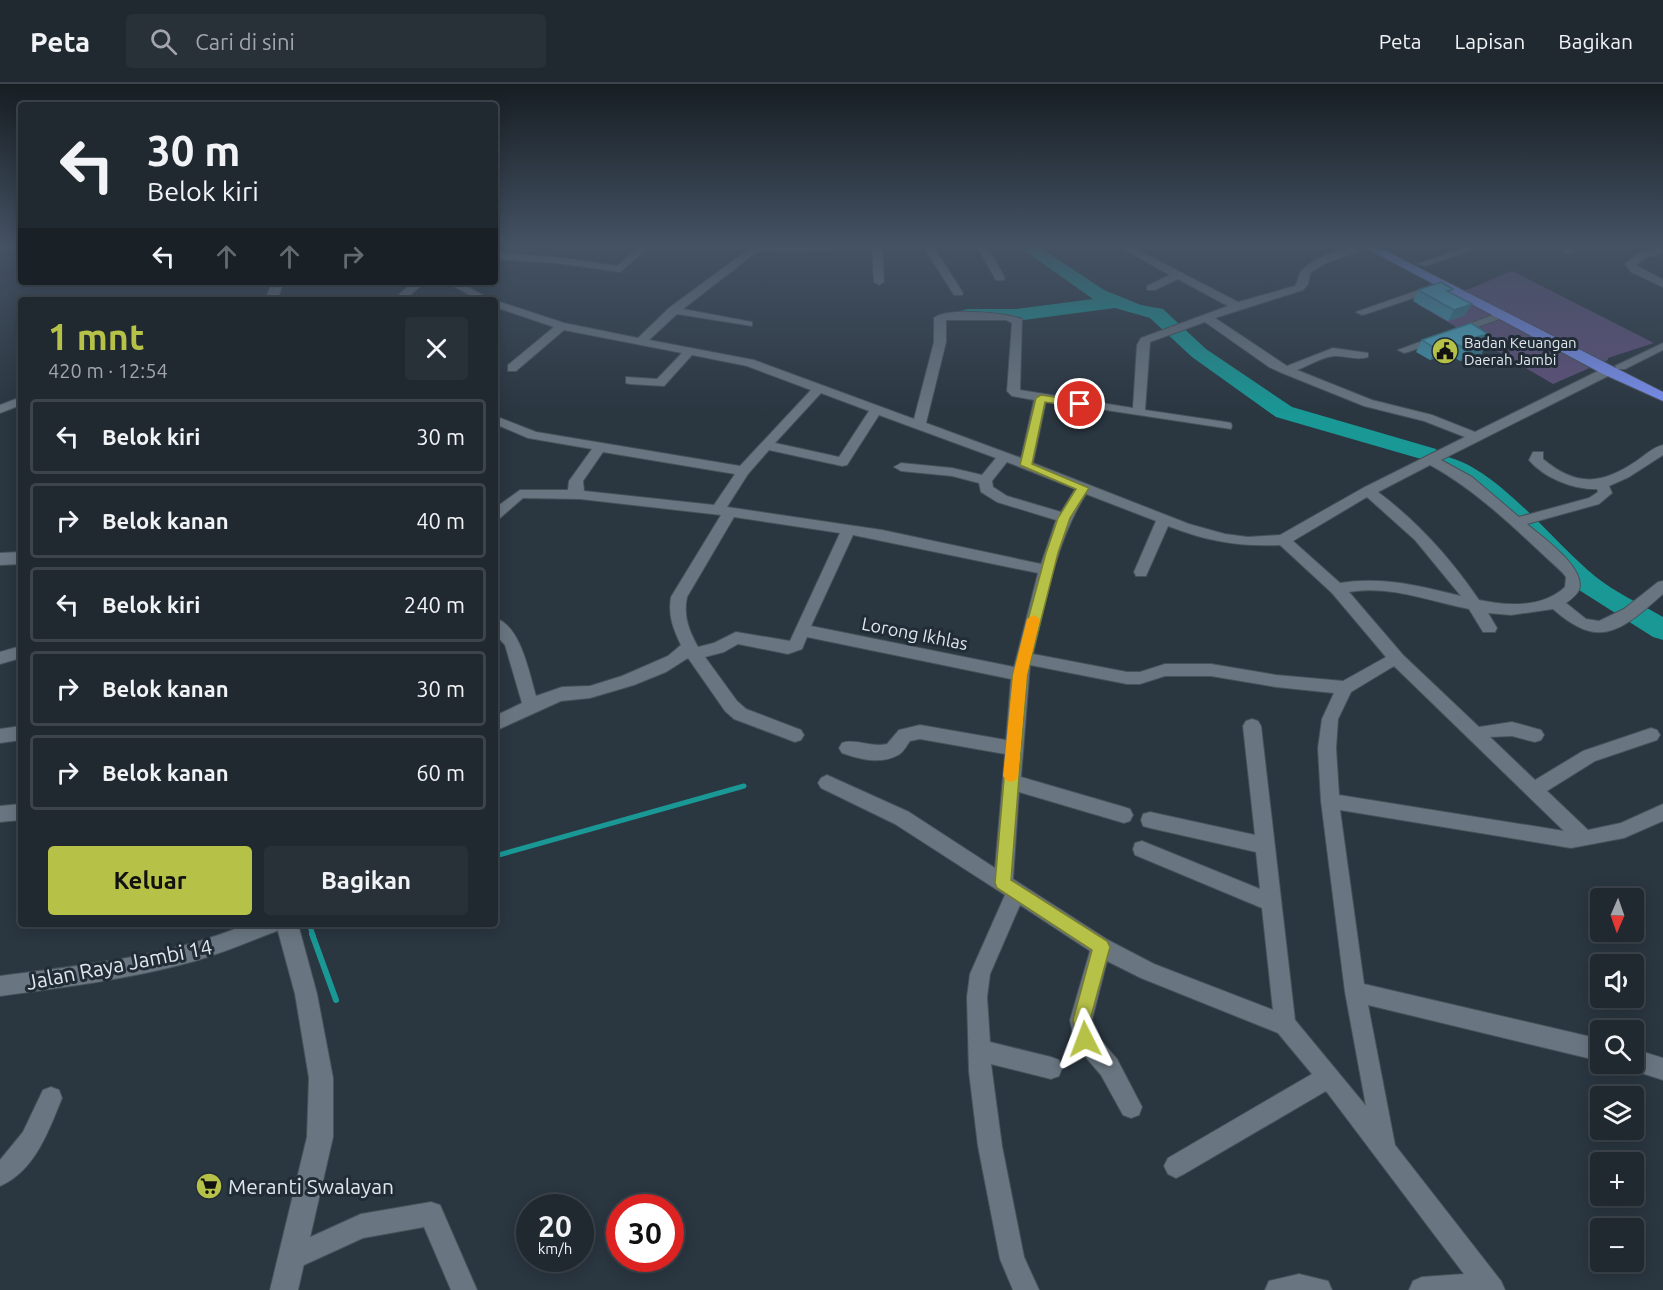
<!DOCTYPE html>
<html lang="id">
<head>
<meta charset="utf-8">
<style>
  :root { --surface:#202830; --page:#283038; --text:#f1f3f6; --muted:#a2a6ab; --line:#3d444c; --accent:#b6c148 }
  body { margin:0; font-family:Ubuntu,sans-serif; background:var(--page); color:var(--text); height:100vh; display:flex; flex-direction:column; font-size:22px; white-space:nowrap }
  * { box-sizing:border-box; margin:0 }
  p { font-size:20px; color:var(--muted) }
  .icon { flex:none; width:33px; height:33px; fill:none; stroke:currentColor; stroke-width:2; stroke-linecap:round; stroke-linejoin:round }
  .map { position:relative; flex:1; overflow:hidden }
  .side { position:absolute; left:18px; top:213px; width:480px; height:630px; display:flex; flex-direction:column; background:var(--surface); border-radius:6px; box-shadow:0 3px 15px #0003,0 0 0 2px var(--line) }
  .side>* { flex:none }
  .banner { position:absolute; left:18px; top:18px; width:480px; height:183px; border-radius:6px; box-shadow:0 3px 15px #0003,0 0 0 2px var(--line); background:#202830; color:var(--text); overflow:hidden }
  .needle { width:39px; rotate:182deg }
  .tools { position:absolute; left:1590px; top:804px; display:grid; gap:12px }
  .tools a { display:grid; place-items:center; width:54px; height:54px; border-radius:6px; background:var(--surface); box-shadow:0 3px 15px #0003,0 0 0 2px var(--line); font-size:30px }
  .speed { position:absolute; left:516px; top:1110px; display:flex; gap:12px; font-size:30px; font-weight:700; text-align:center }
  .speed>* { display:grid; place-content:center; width:78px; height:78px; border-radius:50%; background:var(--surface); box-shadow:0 3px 15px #0003,0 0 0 2px var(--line); line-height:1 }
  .speed small { font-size:15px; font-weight:400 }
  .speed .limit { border:9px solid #d22; background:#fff; color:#111 }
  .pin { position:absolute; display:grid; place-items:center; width:51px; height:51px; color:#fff; margin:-26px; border:3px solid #fff; border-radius:50%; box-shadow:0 2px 6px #0007 }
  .me { position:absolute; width:66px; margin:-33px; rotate:357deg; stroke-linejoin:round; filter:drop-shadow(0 0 4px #0008) }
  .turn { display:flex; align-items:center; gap:21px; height:126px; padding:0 30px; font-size:27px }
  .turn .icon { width:78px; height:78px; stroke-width:2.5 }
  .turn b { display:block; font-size:42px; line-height:51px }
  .lanes { display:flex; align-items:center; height:57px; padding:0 30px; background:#0003; justify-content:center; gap:30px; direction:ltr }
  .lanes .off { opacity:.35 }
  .round { display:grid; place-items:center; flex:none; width:63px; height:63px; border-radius:6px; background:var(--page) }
  .summary { display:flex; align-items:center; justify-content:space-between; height:102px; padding:0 30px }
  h1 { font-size:36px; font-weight:700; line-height:45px; color:var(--accent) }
  .primary-button { display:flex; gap:12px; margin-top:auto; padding:12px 30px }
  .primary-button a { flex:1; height:69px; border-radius:6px; background:var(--accent); color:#111; font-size:24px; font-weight:700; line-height:69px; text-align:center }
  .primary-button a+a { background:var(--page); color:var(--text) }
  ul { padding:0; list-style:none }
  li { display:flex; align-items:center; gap:18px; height:75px; margin:0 12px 9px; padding:0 18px; border:3px solid var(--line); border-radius:6px }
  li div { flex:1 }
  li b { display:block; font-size:22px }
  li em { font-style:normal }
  header { display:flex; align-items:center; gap:36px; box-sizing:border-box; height:84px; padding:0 30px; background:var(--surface); border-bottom:2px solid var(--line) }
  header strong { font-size:28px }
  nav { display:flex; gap:33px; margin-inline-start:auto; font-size:21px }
  .search { width:420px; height:54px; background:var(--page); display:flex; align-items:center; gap:15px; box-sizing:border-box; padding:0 21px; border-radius:6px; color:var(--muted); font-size:22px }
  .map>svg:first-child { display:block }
</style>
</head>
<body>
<header>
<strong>Peta</strong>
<div class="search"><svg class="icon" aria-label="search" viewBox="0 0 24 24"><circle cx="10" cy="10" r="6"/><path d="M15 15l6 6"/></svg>Cari di sini</div>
<nav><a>Peta</a><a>Lapisan</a><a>Bagikan</a></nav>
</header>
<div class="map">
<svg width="1663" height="1206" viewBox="0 0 1663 1206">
  <rect width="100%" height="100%" fill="#2a3640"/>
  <path fill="#5e507a" d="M1512,187L1654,259L1608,274V276L1553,300L1417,220L1469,205Z"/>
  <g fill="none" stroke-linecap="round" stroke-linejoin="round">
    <path stroke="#199896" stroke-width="5" d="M495,772L744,702
      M309,840L313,851"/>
    <path stroke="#199896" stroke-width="6" d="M312,850L336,916"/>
    <path fill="#199896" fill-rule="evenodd" d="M1018,162H1038L1104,206L1141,221L1163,225L1206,265L1292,323L1436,365L1439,370L1436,375L1428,377L1276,333L1192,273L1150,234L1115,224L1016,237L960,235L957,231L960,227L967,225H1016L1093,215Z
      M1448,373C1499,386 1555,460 1596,493C1616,509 1641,520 1663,533V556L1653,553L1579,506L1523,451L1474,406L1440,385L1437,380L1440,375Z"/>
    <defs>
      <path id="street" d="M640,162H651L620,188L556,179L495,175V169L556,173L617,182Z
        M753,162L763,163L683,225L752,238V242L677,230L649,256L754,276L914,335L934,258V234C947,223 1006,229 1022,235L1020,306L1133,324L1137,261L1141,254L1228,222L1178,195L1155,206H1147V202L1170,191L1118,162H1130L1238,218L1295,202C1299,197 1298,189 1303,185C1319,170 1349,162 1370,162L1369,164L1326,179L1310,189L1308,200L1303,206L1215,234L1287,282L1333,264L1368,269V273C1354,277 1346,271 1334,272C1322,273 1308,282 1297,286L1372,316L1432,331L1475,348L1604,284H1612V290L1441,376L1472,393L1519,433L1589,414L1598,408L1597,405C1574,406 1544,394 1529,376L1533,368H1543V375C1578,404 1603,400 1638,376C1646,370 1654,363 1663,361V371L1629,393L1609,402L1612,409L1599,420L1527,440C1542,453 1587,484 1579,506C1577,511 1570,516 1566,519L1586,535L1599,537L1624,525L1658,498L1663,497V510C1622,546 1600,567 1553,525L1511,531L1488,529L1497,544L1495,548H1483L1469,525C1429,517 1390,501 1349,508L1403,571L1479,643L1512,638L1541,646L1544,651L1541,656L1535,658L1512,652L1490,653L1535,696L1583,667L1651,644L1657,646L1660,651L1657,656L1595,677L1547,707L1588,746L1621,739L1663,720V737L1624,754L1571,764L1340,726L1364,900L1600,955V977L1368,921L1395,1061L1501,1197L1505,1206H1409L1413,1197L1422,1193L1464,1190L1326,1007L1184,1090L1176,1094L1168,1090L1164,1082L1168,1074L1312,990L1278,949L1141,894L1107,877L1092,936L1095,950L1117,975L1142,1023L1139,1031L1131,1034L1123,1031L1101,991L1077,963L1074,955L1070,936L1090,867L1020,821L990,890L987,913L990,958L1051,973L1059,976L1062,984L1059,992L1051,995L991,980L1002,1062L1024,1173L1039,1206H1013L1000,1175L978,1062L969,988L967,913L970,890L1005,811L895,740L821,704L818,699L821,694L827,691L909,728L995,784L1005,670L920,655L910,657C907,661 903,669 898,671C881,681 859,675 842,669L839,664L842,659C855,654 871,664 887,660L899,646L920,641L1006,656L1011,595L807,553L802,565L788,570L738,560L724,568L705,573L737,617L746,625L801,646L804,651L801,656L795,658L734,635L725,627L688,574L666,588L634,601L590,614L561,617L495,647V632L522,619L505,561L495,550V534C521,542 529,589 536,612L562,603L590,602L622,592L668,572L681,561C673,545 668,531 671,513L721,431L580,415L523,414L500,434L495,436V424L520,406H568L569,397L592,365L528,354L495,340V332L536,348L740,382L811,306L747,282L692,271L664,302L630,300L626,299V293L657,295L682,269L564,246L516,287H508V281L554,243L495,223L494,216L564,239L638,254L669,224ZM946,236H1006L1012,239L1007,307L1012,312L1034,316L1021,374L926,339L946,258ZM1205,238L1269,283L1282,289L1364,322L1424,337L1465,353L1363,404L1280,451L1248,453L1225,450L1189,440L1033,379L1046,317L1231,345L1232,342L1231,339L1226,338L1145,326L1150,258ZM821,309L869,327L839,373L775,359ZM879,331L996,374L982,391L952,384L901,379L894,383L901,387L952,392L979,399L981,408L997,418L1056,436L1041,480L882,446L727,423L748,390L769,366L842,382L847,381ZM603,368L735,390L714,421L584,407L583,397ZM1007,378L1075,405L1061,428L1007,412L993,403L992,397ZM1430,381C1482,410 1518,448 1562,488L1566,493L1565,503C1543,524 1507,522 1479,516C1451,475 1418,438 1378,408ZM1086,410L1156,437L1134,488L1136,492H1146L1168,442C1206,457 1239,463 1280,461L1332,509L1386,573L1343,597L1276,591L1211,580H1165L1140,588H1127L1033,570C1046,515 1056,458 1086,410ZM1367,413L1415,456L1461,512C1420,502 1382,492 1340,499L1293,457ZM734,433L840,449L790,557L736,548L714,559L698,563C689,547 683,532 687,513ZM853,451L1038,489L1014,583L811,542ZM1030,581L1127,600H1140L1165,592H1211L1276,603L1334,609L1322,635L1318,664L1321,717L1345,908L1366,1022L1295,936L1261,642L1258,637L1252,635L1246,637L1243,642L1255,751L1150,728L1143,730L1141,736L1143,742L1150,744L1256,768L1260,805L1142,757L1135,759L1133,765L1135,771L1262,824L1273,926L1154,880L1108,856L1013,795L1019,708L1124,739L1130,737L1133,731L1130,725L1124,723L1021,693ZM1394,582L1564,747L1339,711L1336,664L1338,635L1351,608Z
        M872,162H882L884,198L879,201L874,198Z
        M923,162H933L963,209L962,211H954Z
        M977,162H987L1005,194L1004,196H996Z
        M1470,162H1484L1426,182L1417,180Z
        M1553,162H1565L1576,168L1567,170Z
        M1663,163V169L1645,174L1636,181L1663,196V203L1631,188L1625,180L1637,170Z
        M413,198H425L405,216H393Z
        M446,198H459L492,216H479Z
        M1436,200L1440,201V205L1366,230L1362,231L1356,228Z
        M1501,228L1507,231L1505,233L1408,268L1404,269L1398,266Z
        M1663,259V266L1625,285H1617L1615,282Z
        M21,313V321L0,329V321Z
        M21,562V574L0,580V568Z
        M21,642V656L0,659V645Z
        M21,720V736L0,738V722Z
        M247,840H280L277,847C250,857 223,869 195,877C131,895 65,903 0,912V892C82,881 170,873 247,840Z
        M1634,965L1663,974V996L1626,984L1625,980H1634Z
        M51,1003L59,1006L62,1014C49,1046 35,1087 0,1102V1076L23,1048L43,1006Z
        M431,1118L440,1121L477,1206H451L424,1143L363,1154L293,1186L284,1183L281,1174L284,1165L361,1130Z
        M1299,1190L1328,1197L1332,1206H1265L1269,1197Z"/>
      <path id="secondary" d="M745,162H861L855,165C835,166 758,172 745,162Z
        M272,198H284L277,216H265Z
        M21,468V480L0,481V469Z
        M276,840H298L317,910L333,994V1053L298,1206H270L307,1053L309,994L295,910Z"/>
      <path id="highway" d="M1362,162H1376L1663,308V317L1603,290Z"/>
    </defs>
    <use href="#street" stroke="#475159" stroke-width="2"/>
    <use href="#secondary" stroke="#475159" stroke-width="2"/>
    <use href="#highway" stroke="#475159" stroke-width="2"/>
    <use href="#street" fill="#697681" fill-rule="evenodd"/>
    <use href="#secondary" fill="#697681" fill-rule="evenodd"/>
    <use href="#highway" fill="#798fef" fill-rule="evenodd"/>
  </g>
  <path fill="#3f96ae" d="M1453,205L1451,209L1465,231L1448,237L1413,217L1418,206Z
    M1488,250L1483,258L1481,271L1460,277L1449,270L1430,276L1416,268L1422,256Z"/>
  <path fill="#337a8d" d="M1472,220L1465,231L1448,237L1454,226Z
    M1488,250L1481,261L1476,253Z
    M1455,259L1449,270L1430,276L1436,265Z
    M1487,260L1481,271L1460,277L1467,266Z"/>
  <path fill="#49aeca" stroke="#337a8d" stroke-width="1.5" d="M1441,198L1453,205L1447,207L1472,220L1454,226L1418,206Z
    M1471,239L1488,250L1476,253L1487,260L1467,266L1455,259L1436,265L1422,256Z"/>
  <linearGradient id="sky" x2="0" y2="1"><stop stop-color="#171e23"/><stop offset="0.49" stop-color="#445264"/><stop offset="1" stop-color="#445264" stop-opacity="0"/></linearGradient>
  <rect width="1663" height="330" fill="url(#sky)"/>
  <path fill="#b6c148" stroke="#767d2f" stroke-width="1.5" d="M1041,311L1080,317L1086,320L1080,323L1045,318L1032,380L1089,404L1070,434L1058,469L1027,591L1011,796L1107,857L1110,863L1090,936L1094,955L1092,962L1085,964L1079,962L1073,936L1092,866L997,804L995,799L1013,591L1046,469L1058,434L1076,405L1020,381L1036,314Z"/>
  <path fill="#f59e0b" d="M1034,531L1040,535L1027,591L1018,692L1016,696L1011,698L1006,696L1003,692L1013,591L1027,535Z"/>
  <defs>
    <symbol id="civic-disc" viewBox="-11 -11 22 22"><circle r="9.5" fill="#b6c148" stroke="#212c36"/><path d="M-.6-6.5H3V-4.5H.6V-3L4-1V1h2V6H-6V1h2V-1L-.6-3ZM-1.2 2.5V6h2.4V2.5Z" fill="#111"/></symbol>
    <symbol id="supermarket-disc" viewBox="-11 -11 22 22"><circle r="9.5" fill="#b6c148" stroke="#212c36"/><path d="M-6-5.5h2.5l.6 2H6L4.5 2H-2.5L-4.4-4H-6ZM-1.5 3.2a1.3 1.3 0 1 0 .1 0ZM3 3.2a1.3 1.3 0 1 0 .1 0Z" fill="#111"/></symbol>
  </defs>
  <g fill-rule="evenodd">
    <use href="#civic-disc" x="1430" y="252" width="30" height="30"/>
    <use href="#supermarket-disc" x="194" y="1087" width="30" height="30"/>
  </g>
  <g text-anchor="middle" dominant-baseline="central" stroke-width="6" stroke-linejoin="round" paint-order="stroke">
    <g font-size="15" fill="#dfe6ec" stroke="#212c36" text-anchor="start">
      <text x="1464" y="258">Badan Keuangan<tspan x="1464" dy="17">Daerah Jambi</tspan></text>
    </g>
    <g font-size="18" fill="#dfe6ec" stroke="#212c36">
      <text transform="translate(915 549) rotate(11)">Lorong Ikhlas</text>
    </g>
    <g font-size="21" fill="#dfe6ec" stroke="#212c36">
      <text transform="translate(119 880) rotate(-11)">Jalan Raya Jambi 14</text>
    </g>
    <g font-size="21" fill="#dfe6ec" stroke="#212c36" text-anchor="start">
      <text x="228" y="1102">Meranti Swalayan</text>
    </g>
  </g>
</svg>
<div class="tools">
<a><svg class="needle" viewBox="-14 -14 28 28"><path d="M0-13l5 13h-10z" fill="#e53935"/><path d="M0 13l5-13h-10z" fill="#a2a6ab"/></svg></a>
<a><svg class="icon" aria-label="sound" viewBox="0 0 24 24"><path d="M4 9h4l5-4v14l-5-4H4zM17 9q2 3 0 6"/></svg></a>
<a><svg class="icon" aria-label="search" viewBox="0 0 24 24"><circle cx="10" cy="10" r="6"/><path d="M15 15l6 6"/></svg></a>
<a><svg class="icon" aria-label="layers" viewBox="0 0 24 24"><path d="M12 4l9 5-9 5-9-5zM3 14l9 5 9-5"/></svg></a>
<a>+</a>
<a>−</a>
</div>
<div class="speed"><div>20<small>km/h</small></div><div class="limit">30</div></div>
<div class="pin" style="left:1080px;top:320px;background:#d93025"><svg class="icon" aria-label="arrive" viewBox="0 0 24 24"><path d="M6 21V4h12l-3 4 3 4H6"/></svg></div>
<svg class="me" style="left:1085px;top:955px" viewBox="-20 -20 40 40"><path d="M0-17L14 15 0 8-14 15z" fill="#b6c148" stroke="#fff" stroke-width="4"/></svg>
<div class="banner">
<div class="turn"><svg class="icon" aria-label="left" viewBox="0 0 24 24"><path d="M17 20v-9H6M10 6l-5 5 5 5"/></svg><div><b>30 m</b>Belok kiri</div></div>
<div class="lanes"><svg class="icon" aria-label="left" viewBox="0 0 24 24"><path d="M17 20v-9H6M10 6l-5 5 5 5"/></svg><svg class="icon off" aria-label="ahead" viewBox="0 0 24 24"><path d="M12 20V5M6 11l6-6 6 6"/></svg><svg class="icon off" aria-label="ahead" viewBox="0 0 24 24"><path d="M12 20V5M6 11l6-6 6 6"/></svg><svg class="icon off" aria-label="right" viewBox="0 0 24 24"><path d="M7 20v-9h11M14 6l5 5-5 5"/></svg></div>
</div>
<section class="side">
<div class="summary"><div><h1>1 mnt</h1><p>420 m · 12:54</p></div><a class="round"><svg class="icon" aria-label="close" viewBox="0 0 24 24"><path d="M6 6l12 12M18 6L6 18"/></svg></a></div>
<ul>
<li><svg class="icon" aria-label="left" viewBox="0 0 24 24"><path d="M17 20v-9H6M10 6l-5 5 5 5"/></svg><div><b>Belok kiri</b></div><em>30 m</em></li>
<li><svg class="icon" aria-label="right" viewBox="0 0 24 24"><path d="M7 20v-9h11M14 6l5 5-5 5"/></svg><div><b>Belok kanan</b></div><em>40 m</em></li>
<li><svg class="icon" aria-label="left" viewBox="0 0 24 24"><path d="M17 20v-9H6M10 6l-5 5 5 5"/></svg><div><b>Belok kiri</b></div><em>240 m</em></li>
<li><svg class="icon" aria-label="right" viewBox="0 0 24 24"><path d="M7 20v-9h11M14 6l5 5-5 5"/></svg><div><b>Belok kanan</b></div><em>30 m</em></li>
<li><svg class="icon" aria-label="right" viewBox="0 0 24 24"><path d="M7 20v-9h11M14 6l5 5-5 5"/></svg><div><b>Belok kanan</b></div><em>60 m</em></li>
</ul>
<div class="primary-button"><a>Keluar</a><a>Bagikan</a></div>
</section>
</div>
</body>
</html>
